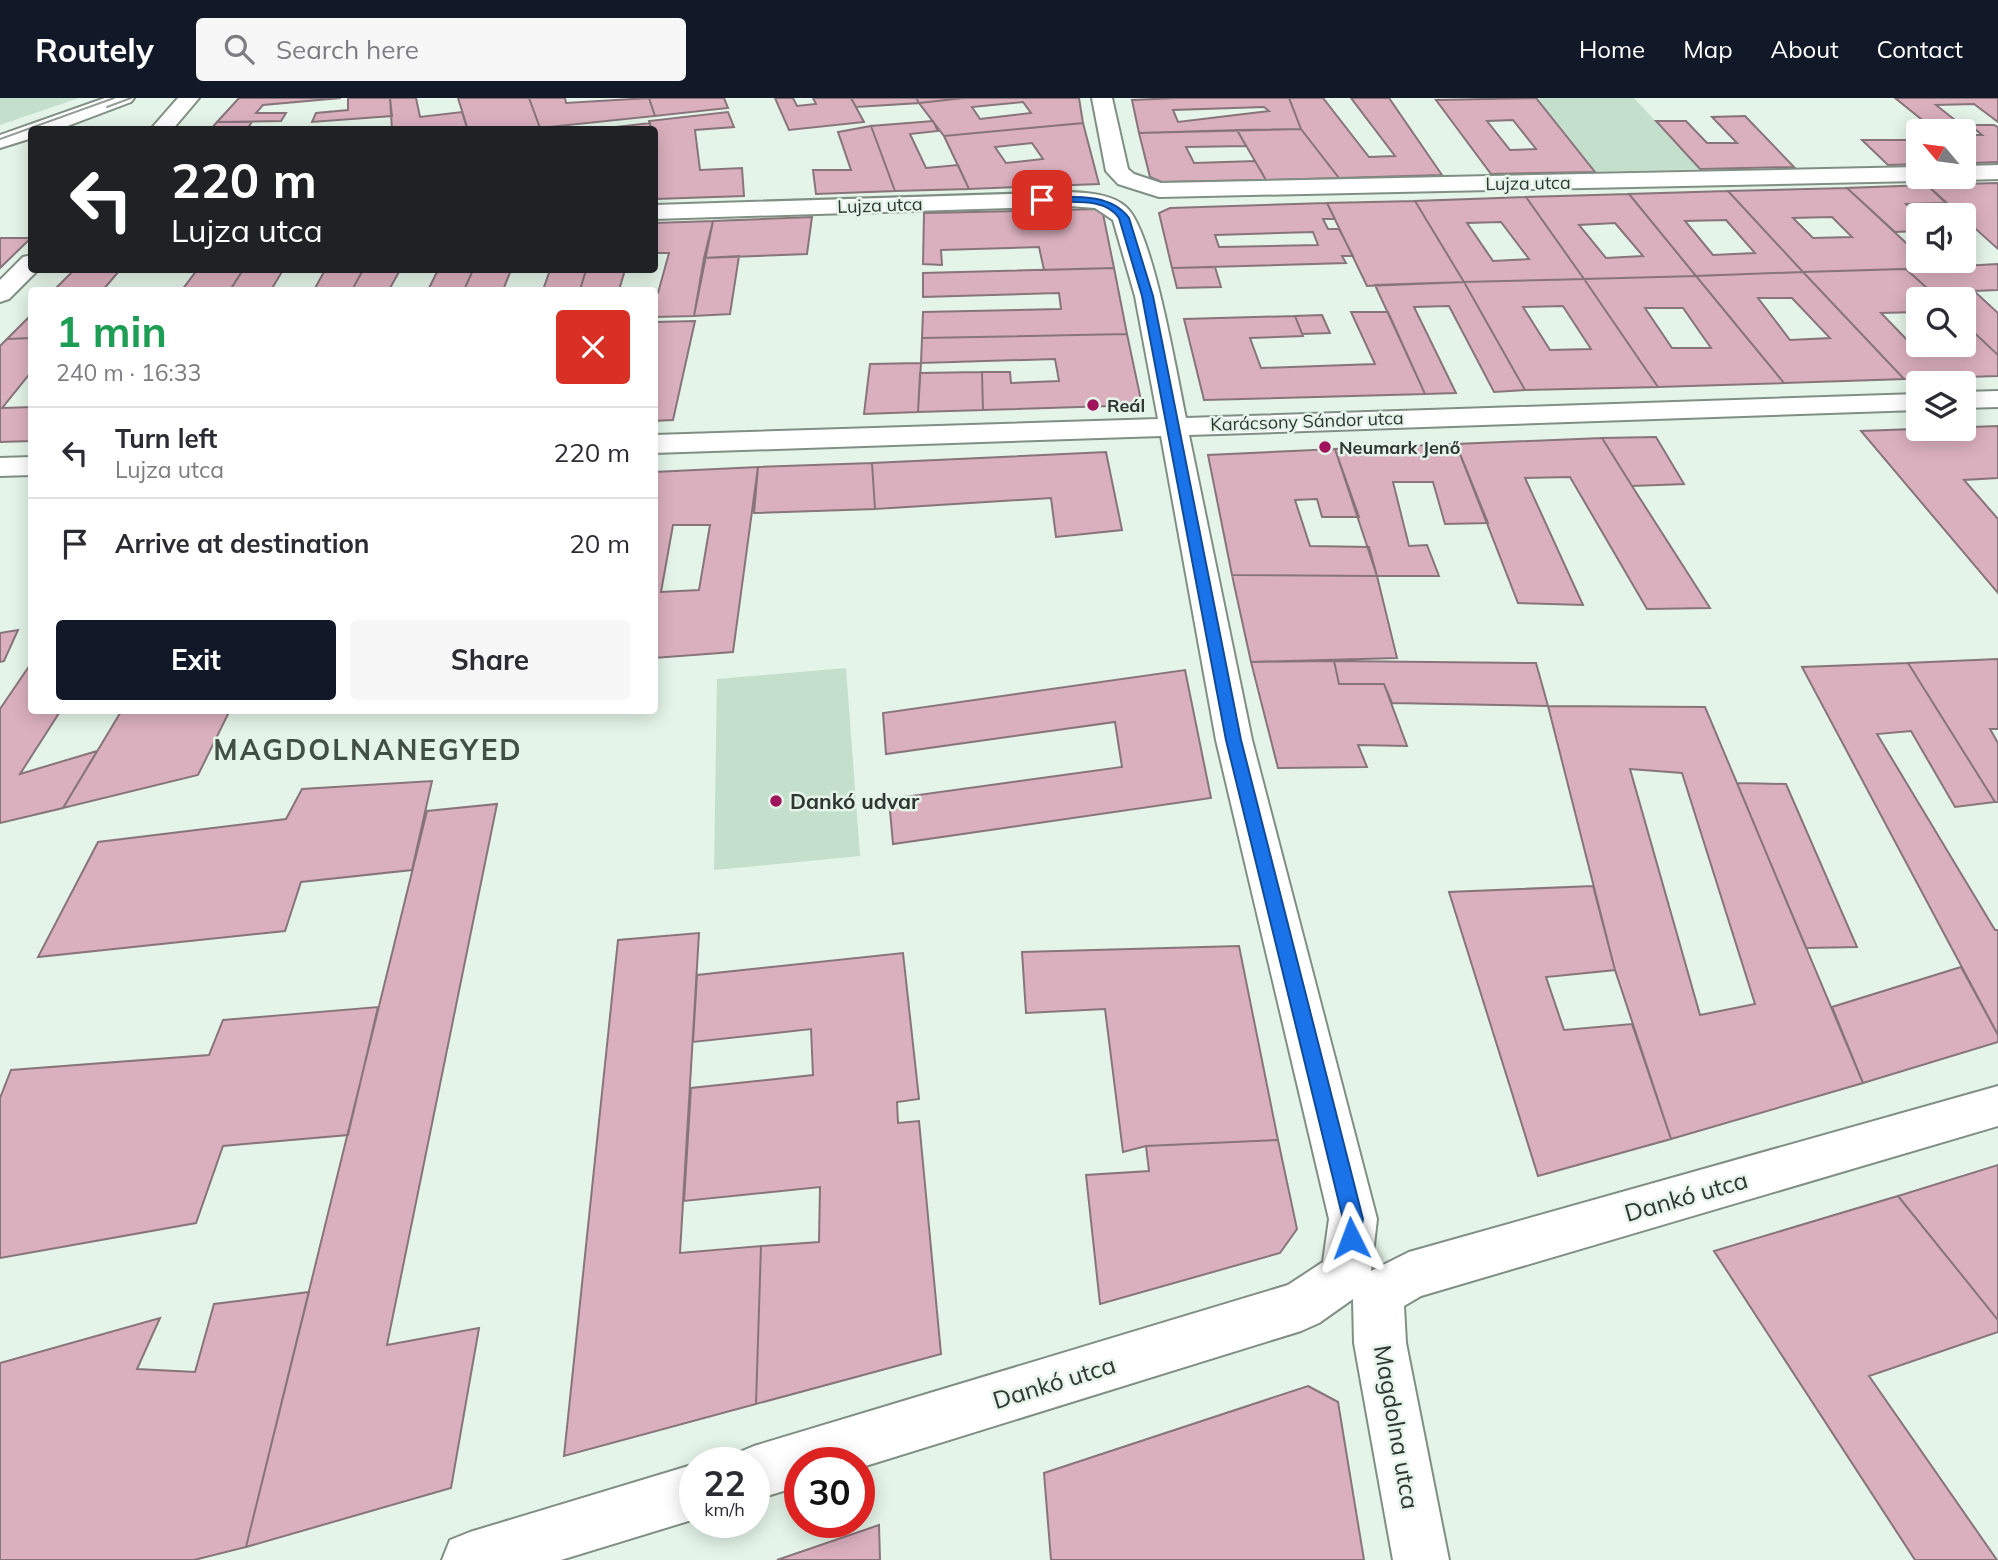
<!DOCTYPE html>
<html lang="en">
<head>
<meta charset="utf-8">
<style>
  :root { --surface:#fff; --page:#f7f7f7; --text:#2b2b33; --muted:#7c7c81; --line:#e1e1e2; --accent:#111827 }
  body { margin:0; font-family:Mulish,sans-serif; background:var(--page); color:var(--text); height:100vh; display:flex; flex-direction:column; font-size:26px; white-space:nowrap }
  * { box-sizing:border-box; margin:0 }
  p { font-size:23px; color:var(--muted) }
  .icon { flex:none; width:38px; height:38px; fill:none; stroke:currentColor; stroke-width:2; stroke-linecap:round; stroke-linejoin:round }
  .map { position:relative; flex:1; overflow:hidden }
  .panel { position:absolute; left:28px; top:189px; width:630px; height:427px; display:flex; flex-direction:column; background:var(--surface); border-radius:7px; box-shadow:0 4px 18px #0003 }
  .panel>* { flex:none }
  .hud { position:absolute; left:28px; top:28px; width:630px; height:147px; border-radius:7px; box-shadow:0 4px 18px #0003; background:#202124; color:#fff; overflow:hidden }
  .needle { width:46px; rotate:299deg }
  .controls { position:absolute; left:1906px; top:21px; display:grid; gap:14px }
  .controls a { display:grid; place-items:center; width:70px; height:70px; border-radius:7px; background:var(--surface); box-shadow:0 4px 18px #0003; font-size:35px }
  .speed { position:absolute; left:679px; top:1349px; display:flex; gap:14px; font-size:35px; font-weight:700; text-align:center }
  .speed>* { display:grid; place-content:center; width:91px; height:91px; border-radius:50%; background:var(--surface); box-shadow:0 4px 18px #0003; line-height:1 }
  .speed small { font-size:18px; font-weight:400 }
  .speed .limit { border:10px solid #d22; background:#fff; color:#111 }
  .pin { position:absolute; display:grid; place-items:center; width:60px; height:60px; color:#fff; margin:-30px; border-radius:14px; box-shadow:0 4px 10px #0006 }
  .me { position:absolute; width:77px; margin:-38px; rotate:357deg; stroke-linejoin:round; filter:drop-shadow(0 0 5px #0008) }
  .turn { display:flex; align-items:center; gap:24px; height:147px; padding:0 28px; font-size:32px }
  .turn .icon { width:91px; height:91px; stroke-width:2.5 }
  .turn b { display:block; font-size:49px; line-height:60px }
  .round { display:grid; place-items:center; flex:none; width:74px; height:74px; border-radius:7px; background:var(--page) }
  .headline { display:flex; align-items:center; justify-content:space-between; height:119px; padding:0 28px }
  h1 { font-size:42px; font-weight:700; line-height:52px; color:#1e9e55 }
  .action { display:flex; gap:14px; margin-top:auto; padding:14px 28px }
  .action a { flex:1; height:80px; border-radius:7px; background:var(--accent); color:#fff; font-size:28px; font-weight:700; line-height:80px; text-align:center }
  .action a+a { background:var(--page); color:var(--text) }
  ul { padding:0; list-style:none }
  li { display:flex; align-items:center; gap:21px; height:91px; padding:0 28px; border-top:2px solid var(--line) }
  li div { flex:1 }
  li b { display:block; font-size:26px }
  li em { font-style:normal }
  header { display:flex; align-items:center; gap:42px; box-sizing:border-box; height:98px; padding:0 35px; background:var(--accent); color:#fff }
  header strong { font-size:33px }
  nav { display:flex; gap:38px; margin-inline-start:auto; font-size:24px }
  .search { width:490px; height:63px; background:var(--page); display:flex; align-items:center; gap:18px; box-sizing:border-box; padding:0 24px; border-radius:7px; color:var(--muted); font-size:26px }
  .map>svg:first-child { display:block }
</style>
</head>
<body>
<header>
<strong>Routely</strong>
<div class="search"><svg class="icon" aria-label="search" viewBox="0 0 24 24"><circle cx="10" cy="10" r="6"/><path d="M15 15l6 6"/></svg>Search here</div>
<nav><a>Home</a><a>Map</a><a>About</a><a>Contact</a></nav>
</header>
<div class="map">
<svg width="1998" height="1462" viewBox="0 0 1998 1462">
  <rect width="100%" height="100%" fill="#e4f4e8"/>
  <path fill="#c4dfcb" d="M0,0H79L0,27Z
    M1536,0H1634L1700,71L1595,74Z
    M846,570L860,758L714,772L717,581Z"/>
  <path fill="#dbb0be" stroke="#87757b" stroke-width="2" fill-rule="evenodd" d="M239,0H341L263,7L256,15H286L281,23L217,24Z
    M348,0H390L392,18L312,24L316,15L348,12Z
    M390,0H416L420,19L462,14L467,30L392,32Z
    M458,0H529L540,30L468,32Z
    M529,0H565L566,5L649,0L655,18L540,30Z
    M649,0H724L728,10L655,18Z
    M775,0H793L797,8L816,6L813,0H851L864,24L789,32Z
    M851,0H916L919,5L856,9Z
    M916,0H964L919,5Z
    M964,0H1079L1083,25L944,38L919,5ZM1023,4L1031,15L980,21L972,9Z
    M1176,0H1289L1301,31L1139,35L1132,2ZM1264,9L1269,13L1178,24L1173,12Z
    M1289,0H1323L1369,59L1395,58L1351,0H1389L1442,77L1339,80L1301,31Z
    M1536,0L1595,74L1491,76L1436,2ZM1513,22L1536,51L1510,52L1487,23Z
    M1895,0H1998V24L1974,6L1936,7L1974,37H1982L1970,27H1994L1998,29V64L1973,65L1964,56V33H1936Z
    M728,14L734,29L695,32L700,72L742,70L744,98L656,101L654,32H651L649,23Z
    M1745,18L1794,69L1700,71L1656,23H1686L1707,45H1737L1712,19Z
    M933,23L938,33L910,36L926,70L958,67L969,91L895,93L871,28Z
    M217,24H252L246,32H210Z
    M650,25L651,32L607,30Z
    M1083,25L1099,86L969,91L944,38ZM1032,45L1043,61L1006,65L995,49Z
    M871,28L895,93L816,96L813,72H851L838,34Z
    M1301,31L1339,80L1266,82L1237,32Z
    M1237,32L1246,48L1186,49L1194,65L1255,63L1266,82L1162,84L1150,79L1139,35Z
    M1862,42H1918V66L1888,67Z
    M1998,85V151L1927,87Z
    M1927,87L1946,105L1906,106L1919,117L1918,133L1895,134L1847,90Z
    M1847,90L1918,156V163H1925L1933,170L1803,174L1728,93ZM1832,119L1852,139L1813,140L1793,120Z
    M1728,93L1803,174L1696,178L1629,96ZM1726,122L1755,155L1713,157L1685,123Z
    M1629,96L1696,178L1584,181L1526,99ZM1615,125L1643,158L1606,160L1579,127Z
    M1526,99L1584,181L1464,184L1415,103ZM1501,124L1529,161L1493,163L1467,125Z
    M1415,103L1464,184L1367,188L1327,105Z
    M1327,105L1335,121H1323L1328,131H1339L1353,158H1342L1346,165L1172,170L1159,115L1170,110ZM1313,134L1318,147L1219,149L1215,137Z
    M1102,111L1114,170L1044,172L1039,149L941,152L942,167L923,166L924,115Z
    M812,119L807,156L704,160L713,123Z
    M713,123L694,218L654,219V195H658L669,155H654V125Z
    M0,140H31L0,170Z
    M739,158L730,216L694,218L704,160Z
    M1998,166V192L1974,193L1998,215V257L1964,225V201H1939L1906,171Z
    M1215,169L1221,189L1177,190L1172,170Z
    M1114,170L1127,236L922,240L923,214L1061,211L1059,195L923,199V175Z
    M1906,171L1939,201H1918V214L1881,215L1911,246L1964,247V225L1998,257V278L1904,281L1803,174Z
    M74,172H120L103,192H54Z
    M197,172H243L230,192H182Z
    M243,172H283L271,192H230Z
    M325,172H363L352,192H314Z
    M363,172H400L389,192H352Z
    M438,172H473L464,192H428Z
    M473,172H511L503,192H464Z
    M550,172H586L580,192H543Z
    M586,172H625L619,192H580Z
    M1803,174L1904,281L1784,285L1696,178ZM1758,200H1792L1830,240L1790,242Z
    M1696,178L1784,285L1658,289L1584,181ZM1645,210H1683L1711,250H1672Z
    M1584,181L1658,289L1525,292L1464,184ZM1563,208L1591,251L1550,252L1523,209Z
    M1464,184L1525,292L1494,294L1449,208L1414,209L1456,295L1425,296L1375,187Z
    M1351,214H1388L1425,296L1204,302L1184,221L1295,218L1303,238L1250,240L1261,270L1375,266Z
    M32,216V240L7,241Z
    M1322,217L1330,235L1302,236L1295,218Z
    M695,223L673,322L654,323V224Z
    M1127,236L1142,307L983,312L982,274H1010L1011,285L1059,283L1055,261L921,265L922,240Z
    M32,240V273L2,310L32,309V343L0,344V248L7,241Z
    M921,265L918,314L864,316L870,266Z
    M982,274L983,312L918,314L920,275Z
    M1998,328V380L1964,382L1998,421V495L1861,333Z
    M1656,339L1684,386L1632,388L1602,340Z
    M1602,340L1632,388L1710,510L1647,511L1570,379L1525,380L1583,507L1518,505L1456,346Z
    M1456,346L1488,425L1445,426L1433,384H1393L1409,448L1427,447L1439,478H1377L1335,351Z
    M1335,351L1359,419H1322L1317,401L1295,402L1310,448L1369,449L1377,478L1232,477L1208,357Z
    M1106,354L1122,432L1056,439L1051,400L875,411L872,365Z
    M872,365L875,411L754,415L758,369Z
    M758,369L733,554L654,560V374ZM673,427H710L699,492L661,494Z
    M1232,477L1377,478L1397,560L1251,564Z
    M18,532L4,563L0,564V535Z
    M1998,561V631H1990L1998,645V704H1995L1908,565Z
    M1334,563L1339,586H1384L1407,648L1358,647L1367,669L1278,670L1251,564Z
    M1334,563L1536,565L1548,608L1392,605L1384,586H1339Z
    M32,564V612H61L20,676L97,653L63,710L0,725V611Z
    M1908,565L1995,704L1955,709L1911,633L1877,636L1995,832H1998V937L1802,569Z
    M1185,572L1211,700L893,746L889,701L1122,669L1115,624L886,656L883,615Z
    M1548,608L1705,609L1863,985L1671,1041L1615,872ZM1630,671L1682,675L1755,906L1700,917Z
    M122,612H230L198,677L63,710Z
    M432,683L412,772L301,784L285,833L38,859L98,744L286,721L302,691Z
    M1737,685L1786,686L1857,849L1806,850Z
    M497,706L387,1247L479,1230L451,1390L246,1449L427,713Z
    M1593,788L1615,872L1546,879L1564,932L1632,926L1671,1041L1538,1078L1449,794Z
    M699,835L680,1155L761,1148L756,1306L564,1358L618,842Z
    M1239,848L1278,1042L1146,1048L1123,1054L1105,911L1026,915L1022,854Z
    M903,855L919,1001L897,1004L898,1025L919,1023L941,1256L756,1306L761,1148L819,1144L820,1089L684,1103L691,990L813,977L811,931L693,944L697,877Z
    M1961,869L1998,937V944L1863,985L1832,909Z
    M378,909L348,1037L223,1048L196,1125L0,1160V1000L11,972L209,957L223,922Z
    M1278,1042L1297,1131L1280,1155L1100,1206L1086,1077L1149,1073L1146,1048Z
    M1998,1067V1222L1898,1098Z
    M1898,1098L1998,1222V1234L1869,1278L1997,1462H1915L1714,1153Z
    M309,1194L246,1449L194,1462H0V1265L160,1220L137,1271L195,1274L214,1206Z
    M1308,1288L1338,1304L1364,1462H1051L1044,1375Z
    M879,1427L880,1462H777Z"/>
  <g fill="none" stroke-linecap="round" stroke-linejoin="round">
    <defs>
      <path id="minor" d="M105,0H134L131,4L57,32H32V40L0,50V37Z
        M178,0H199L172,32H150Z
        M1092,0H1112L1128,71L1134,76L1161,85L1918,69V79H1927L1918,83L1159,99L1118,86L1106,73Z
        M1998,67V81L1964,82L1956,79H1964V68Z
        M1070,94C1088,95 1112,96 1126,109C1153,132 1177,279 1186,320L1918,296V312L1189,337L1252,642L1377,1121L1371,1173L1409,1154L1998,988V1028L1421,1198L1404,1208L1406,1245L1449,1462H1393L1354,1245L1353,1201L1319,1225L1301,1233L859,1370V1365H800V1388L754,1402V1365H731L735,1356L754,1348L1288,1187L1323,1164L1329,1121L1216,642L1161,338L654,355V337L1158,321L1135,198L1113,122L1095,110L1070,108L654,121V107Z
        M32,157V172H38L9,201L0,204V182L23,159Z
        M1998,293V309L1964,310V294Z
        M32,359V377L0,378V360Z
        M695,1366V1421L561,1462H442L450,1442L470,1434Z"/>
    </defs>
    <use href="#minor" stroke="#808f84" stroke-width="4"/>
    <use href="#minor" fill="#fff" fill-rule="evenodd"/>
    <path stroke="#939e96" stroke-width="2" d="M107,9L131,0
      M0,41L114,0"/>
  </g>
  <path fill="#1a73e8" stroke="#114b97" stroke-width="2" d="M1042,99C1071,99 1110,94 1129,120L1153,198L1241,642L1363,1121L1358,1146L1351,1149L1344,1146L1341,1140L1343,1121L1226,642L1142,198L1119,120C1102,96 1064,107 1038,103Z"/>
  <g fill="#a1135c" stroke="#e4f4e8" stroke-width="2.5">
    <circle cx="1093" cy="307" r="7"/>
    <circle cx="1325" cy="349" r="7"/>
    <circle cx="776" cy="703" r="7"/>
  </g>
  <g text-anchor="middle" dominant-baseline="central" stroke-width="5" stroke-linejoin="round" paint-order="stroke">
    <g font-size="18" fill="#303631" stroke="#e4f4e8">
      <text transform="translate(1528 85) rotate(-1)">Lujza utca</text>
      <text transform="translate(880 107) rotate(-2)">Lujza utca</text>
      <text transform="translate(1307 323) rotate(-2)">Karácsony Sándor utca</text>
    </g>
    <g font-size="18" font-weight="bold" fill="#303631" stroke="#e4f4e8" text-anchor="start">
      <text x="1107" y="307">Reál</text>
      <text x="1339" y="349">Neumark Jenő</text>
    </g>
    <g font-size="21" font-weight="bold" fill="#303631" stroke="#e4f4e8" text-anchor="start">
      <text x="790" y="703">Dankó udvar</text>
    </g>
    <g font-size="24" fill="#303631" stroke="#e4f4e8">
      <text transform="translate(1686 1098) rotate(-16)">Dankó utca</text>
      <text transform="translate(1054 1284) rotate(-17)">Dankó utca</text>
      <text transform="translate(1397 1329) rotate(80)">Magdolna utca</text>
    </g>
    <g font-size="28" font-weight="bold" letter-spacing="2" fill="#424f45" stroke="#e4f4e8">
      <text x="368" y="651">MAGDOLNANEGYED</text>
    </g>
  </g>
</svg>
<div class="controls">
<a><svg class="needle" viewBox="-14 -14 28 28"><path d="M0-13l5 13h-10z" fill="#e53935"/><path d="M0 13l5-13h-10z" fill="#7c7c81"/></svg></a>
<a><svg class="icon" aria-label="sound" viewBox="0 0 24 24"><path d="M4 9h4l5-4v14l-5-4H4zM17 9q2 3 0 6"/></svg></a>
<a><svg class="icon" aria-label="search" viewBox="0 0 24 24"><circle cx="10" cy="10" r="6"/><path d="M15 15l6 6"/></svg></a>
<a><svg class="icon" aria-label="layers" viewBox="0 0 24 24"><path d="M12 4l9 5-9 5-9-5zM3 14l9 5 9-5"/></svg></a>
</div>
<div class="speed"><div>22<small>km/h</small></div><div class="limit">30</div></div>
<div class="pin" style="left:1042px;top:102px;background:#d93025"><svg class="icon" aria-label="arrive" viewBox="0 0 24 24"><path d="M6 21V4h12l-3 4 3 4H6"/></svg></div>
<svg class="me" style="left:1351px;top:1140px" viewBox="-20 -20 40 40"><path d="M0-17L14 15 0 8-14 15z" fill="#1a73e8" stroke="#fff" stroke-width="4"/></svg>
<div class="hud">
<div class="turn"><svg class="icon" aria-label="left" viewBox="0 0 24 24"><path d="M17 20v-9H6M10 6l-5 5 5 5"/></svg><div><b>220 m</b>Lujza utca</div></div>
</div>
<section class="panel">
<div class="headline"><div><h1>1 min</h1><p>240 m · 16:33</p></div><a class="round" style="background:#d93025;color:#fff"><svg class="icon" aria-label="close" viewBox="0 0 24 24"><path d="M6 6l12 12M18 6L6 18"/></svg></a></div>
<ul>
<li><svg class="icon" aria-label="left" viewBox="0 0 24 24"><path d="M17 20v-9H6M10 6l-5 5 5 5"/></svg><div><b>Turn left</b><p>Lujza utca</p></div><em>220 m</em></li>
<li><svg class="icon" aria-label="arrive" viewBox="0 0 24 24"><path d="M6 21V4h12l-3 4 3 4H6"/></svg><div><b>Arrive at destination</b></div><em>20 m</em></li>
</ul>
<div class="action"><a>Exit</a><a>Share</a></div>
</section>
</div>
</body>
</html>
